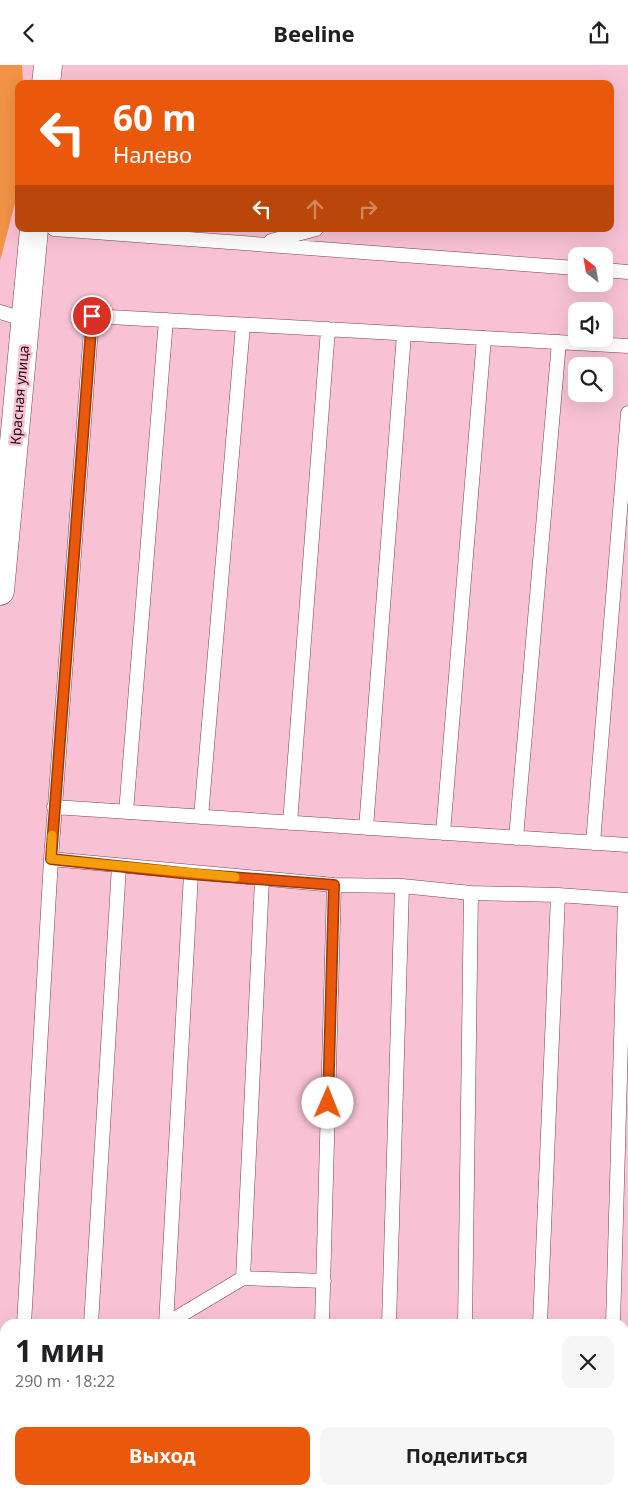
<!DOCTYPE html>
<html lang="ru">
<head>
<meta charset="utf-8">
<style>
  :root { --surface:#fff; --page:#f6f6f6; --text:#202124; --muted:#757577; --accent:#ea580c }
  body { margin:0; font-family:"Noto Sans",sans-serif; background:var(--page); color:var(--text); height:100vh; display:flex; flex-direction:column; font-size:19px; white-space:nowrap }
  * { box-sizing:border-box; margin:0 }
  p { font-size:16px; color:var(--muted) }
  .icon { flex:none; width:28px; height:28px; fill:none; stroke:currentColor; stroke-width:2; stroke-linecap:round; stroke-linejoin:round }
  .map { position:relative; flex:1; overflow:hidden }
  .panel { position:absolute; left:0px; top:1254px; width:629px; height:176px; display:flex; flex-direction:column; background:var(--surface); border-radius:15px 15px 0 0; box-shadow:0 5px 20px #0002 }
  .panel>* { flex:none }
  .top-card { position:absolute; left:15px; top:15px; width:599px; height:152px; border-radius:10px; box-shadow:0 5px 20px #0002; background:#ea580c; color:#fff; overflow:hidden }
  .needle { width:32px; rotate:329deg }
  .controls { position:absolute; left:568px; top:182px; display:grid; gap:10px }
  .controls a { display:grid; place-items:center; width:45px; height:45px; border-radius:10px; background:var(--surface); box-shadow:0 5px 20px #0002; font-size:25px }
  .pin { position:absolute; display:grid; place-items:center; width:42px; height:42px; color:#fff; margin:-21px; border:2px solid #fff; border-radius:50%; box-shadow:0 1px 5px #0007 }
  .me { position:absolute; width:55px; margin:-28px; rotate:1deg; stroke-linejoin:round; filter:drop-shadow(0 0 4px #0008) }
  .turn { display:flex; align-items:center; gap:18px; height:105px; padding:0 15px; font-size:22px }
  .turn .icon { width:65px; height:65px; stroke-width:2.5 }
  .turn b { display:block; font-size:35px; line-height:42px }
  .lanes { display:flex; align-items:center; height:48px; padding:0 15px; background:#0003; justify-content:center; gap:25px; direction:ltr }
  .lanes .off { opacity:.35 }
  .round { display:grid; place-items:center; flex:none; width:52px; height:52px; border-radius:10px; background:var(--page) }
  .head { display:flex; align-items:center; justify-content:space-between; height:85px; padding:0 15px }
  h1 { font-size:30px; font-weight:700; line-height:38px }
  .primary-button { display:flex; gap:10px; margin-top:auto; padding:10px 15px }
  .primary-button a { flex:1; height:58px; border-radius:10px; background:var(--accent); color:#fff; font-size:20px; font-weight:700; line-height:58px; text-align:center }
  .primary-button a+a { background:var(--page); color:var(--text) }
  header { display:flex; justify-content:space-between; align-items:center; height:65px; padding:0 15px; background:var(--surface); font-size:22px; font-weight:700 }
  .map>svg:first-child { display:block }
</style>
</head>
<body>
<header><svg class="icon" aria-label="back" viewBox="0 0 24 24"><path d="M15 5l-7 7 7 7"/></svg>Beeline<svg class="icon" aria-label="share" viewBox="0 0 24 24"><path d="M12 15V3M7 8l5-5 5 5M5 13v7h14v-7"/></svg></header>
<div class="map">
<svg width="628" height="1429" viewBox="0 0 628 1429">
  <rect width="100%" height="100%" fill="#f8c2d4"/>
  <path fill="#f39345" d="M0,0H22L23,19H19V123L0,196Z"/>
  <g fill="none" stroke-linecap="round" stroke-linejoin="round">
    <defs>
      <path id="lane" d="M54,164L576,203
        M271,176L316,164
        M604,205L628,207
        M0,247L26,255
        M54,742L628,780
        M126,747L166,255
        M201,752L243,260
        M290,758L328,264
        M366,763L404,269
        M443,768L484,273
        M516,773L559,277
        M593,778L628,348
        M51,794L334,820L402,821L471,828L558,830L628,835
        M243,1213L262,815
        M24,1259L51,794L92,251L628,281
        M91,1259L119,801
        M166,1259L191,809
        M166,1259L243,1213L324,1216
        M322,1259L334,820
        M389,1259L402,821
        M465,1259L471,828
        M540,1259L558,830
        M613,1259L625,835
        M0,1343H5
        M624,1394H628
        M13,1429V1425
        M84,1429V1425
        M163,1429V1425
        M238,1429V1425
        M312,1429L313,1425
        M384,1429V1425
        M460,1429V1425
        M531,1429L532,1425
        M608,1429V1425"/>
      <path id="street" d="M46,19L48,0
        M0,526L34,164"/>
    </defs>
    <use href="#lane" stroke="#794156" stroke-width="15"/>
    <use href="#street" stroke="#794156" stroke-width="29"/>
    <use href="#lane" stroke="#fff" stroke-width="14"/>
    <use href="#street" stroke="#fff" stroke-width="28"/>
  </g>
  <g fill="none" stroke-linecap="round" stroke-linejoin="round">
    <defs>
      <path id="route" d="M92,251L51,794L191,809L334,820L328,1038"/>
    </defs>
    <use href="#route" stroke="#983908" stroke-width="12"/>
    <use href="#route" stroke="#ea580c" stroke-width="9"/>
    <path stroke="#f59e0b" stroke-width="9" d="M52,770L51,794L235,812"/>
  </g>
  <g text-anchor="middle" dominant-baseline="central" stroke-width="5" stroke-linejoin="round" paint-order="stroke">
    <g font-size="14" fill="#1d0710" stroke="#f8c2d4">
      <text transform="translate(19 330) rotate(-85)">Красная улица</text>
    </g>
  </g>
</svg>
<div class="controls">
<a><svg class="needle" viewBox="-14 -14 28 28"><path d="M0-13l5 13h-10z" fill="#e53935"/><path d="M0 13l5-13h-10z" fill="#757577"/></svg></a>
<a><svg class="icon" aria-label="sound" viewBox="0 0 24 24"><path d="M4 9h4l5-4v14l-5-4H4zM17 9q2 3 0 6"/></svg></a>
<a><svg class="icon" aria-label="search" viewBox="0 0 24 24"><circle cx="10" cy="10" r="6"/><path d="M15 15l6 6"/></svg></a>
</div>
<div class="pin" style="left:92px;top:251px;background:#d93025"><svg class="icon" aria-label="arrive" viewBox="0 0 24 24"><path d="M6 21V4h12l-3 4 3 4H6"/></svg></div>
<svg class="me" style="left:328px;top:1038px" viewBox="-20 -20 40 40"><circle r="19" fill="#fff"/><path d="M0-13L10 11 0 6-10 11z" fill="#ea580c"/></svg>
<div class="top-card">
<div class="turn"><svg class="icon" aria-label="left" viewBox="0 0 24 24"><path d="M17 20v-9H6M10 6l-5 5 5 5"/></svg><div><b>60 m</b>Налево</div></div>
<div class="lanes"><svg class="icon" aria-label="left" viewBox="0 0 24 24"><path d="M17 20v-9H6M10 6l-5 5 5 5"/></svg><svg class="icon off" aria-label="ahead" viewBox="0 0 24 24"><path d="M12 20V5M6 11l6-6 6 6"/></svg><svg class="icon off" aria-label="right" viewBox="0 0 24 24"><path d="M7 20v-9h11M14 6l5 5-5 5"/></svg></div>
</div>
<section class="panel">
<div class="head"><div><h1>1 мин</h1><p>290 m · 18:22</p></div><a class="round"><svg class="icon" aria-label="close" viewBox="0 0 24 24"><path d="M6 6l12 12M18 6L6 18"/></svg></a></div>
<div class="primary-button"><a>Выход</a><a>Поделиться</a></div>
</section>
</div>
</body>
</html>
